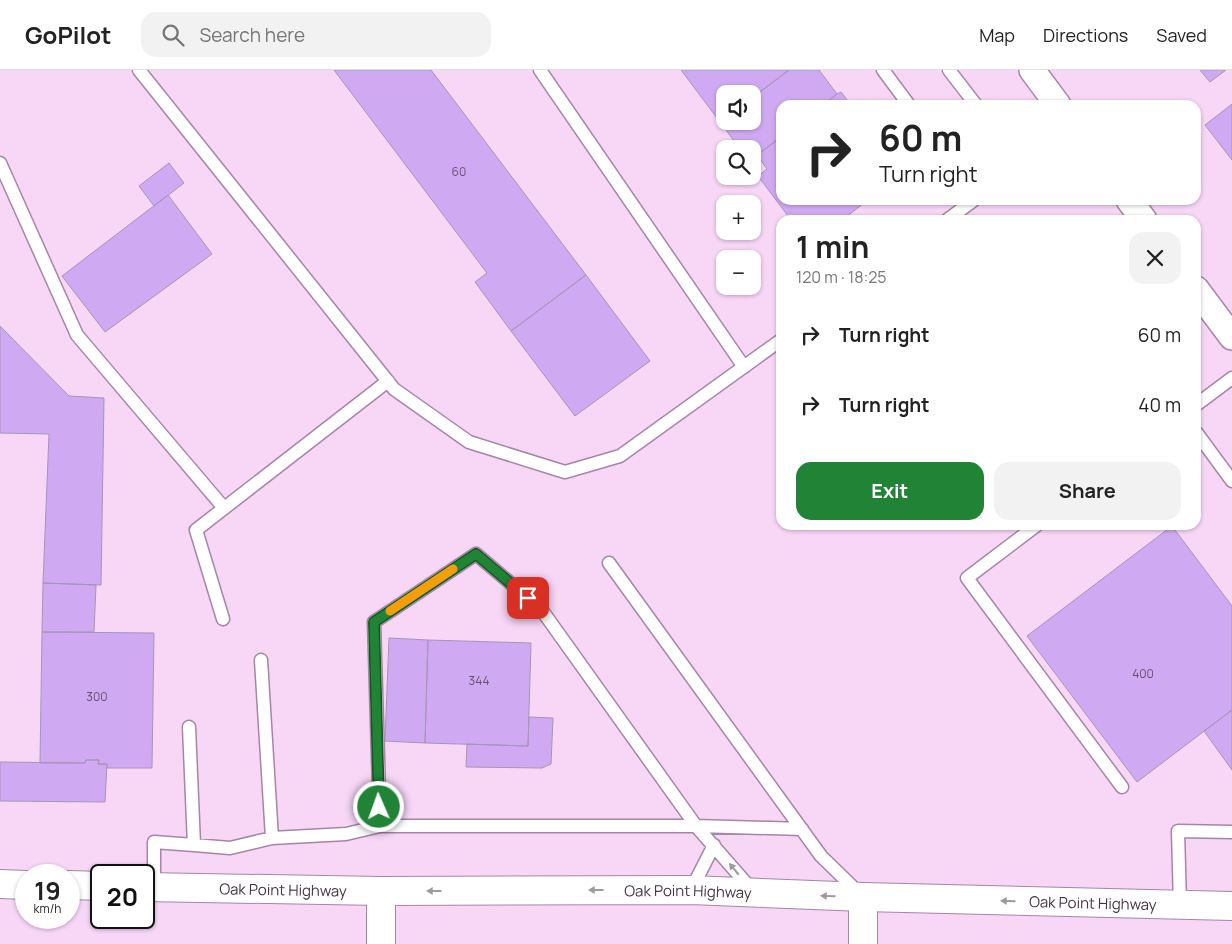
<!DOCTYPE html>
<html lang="en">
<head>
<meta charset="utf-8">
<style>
  :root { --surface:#fff; --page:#f2f2f2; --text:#222; --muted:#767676; --line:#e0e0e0; --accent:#208336 }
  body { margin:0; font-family:Manrope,sans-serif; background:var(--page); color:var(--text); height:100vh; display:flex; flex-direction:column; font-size:19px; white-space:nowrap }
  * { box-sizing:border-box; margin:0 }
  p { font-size:16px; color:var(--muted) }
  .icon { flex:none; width:28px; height:28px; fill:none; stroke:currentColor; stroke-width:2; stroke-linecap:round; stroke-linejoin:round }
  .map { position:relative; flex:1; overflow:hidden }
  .drawer { position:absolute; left:776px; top:145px; width:425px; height:315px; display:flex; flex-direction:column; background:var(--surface); border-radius:15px; box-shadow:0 1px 4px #0004 }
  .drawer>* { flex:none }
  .guide { position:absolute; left:776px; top:30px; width:425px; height:105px; border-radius:15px; box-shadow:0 1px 4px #0004; background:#fff; color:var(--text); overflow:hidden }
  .tools { position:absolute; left:716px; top:15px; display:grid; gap:10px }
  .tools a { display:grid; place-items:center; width:45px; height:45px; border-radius:10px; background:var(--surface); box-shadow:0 1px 4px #0004; font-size:25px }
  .speed { position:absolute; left:15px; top:794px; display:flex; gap:10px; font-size:25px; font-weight:700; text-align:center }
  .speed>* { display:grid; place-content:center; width:65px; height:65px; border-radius:50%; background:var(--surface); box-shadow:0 1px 4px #0004; line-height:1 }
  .speed small { font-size:12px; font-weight:400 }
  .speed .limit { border:2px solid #111; border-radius:8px; background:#fff; color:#111 }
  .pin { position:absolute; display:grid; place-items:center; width:42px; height:42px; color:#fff; margin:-21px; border-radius:10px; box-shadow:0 2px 8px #0006 }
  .me { position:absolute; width:55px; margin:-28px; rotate:358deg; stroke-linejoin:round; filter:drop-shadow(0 0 4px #0008) }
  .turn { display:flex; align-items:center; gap:18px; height:105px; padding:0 20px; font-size:22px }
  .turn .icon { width:65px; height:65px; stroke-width:2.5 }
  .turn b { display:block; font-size:35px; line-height:42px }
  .round { display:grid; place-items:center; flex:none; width:52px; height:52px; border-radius:15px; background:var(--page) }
  .overview { display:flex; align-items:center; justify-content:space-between; height:85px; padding:0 20px }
  h1 { font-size:30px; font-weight:700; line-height:38px }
  .primary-button { display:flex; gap:10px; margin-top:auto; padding:10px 20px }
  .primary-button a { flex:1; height:58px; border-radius:15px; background:var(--accent); color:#fff; font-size:20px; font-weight:700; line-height:58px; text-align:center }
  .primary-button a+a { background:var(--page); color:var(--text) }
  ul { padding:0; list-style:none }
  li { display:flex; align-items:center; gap:15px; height:70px; padding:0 20px }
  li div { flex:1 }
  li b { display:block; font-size:19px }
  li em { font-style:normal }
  header { display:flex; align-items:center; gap:30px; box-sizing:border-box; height:70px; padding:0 25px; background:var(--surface); border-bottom:1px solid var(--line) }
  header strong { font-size:24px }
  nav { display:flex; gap:28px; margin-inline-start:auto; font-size:18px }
  .search { width:350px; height:45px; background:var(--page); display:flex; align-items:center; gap:12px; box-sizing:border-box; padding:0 18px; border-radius:15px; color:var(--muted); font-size:19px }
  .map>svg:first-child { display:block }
</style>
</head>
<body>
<header>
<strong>GoPilot</strong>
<div class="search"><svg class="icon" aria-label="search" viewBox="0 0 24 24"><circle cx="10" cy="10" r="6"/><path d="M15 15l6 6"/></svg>Search here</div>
<nav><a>Map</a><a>Directions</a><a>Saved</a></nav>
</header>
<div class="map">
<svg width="1232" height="874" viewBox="0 0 1232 874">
  <rect width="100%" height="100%" fill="#f7d6f6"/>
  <path fill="#cfaaf3" stroke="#a695b8" d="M334,0H431L586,205L511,261L475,212L487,203Z
    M681,0H789L752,28V24H725V49L720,52Z
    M789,0H819L837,24L823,35H781V67L752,89V79H740L720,52L725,49V51H752V28Z
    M1200,0H1226L1210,12Z
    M841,22L851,35H823L837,24Z
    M1232,34V90L1205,55Z
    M781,67V130H868L842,150H791L758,106L767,99L757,85Z
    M169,93L184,113L154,136L139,116Z
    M168,125L212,184L105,262L62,206Z
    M586,205L650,291L575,346L511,261Z
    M0,256L69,326L104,328L101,515L43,513L49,364L0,363Z
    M1172,456L1232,536V640L1137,712L1027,566Z
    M43,513L96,515L94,562H42Z
    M42,562L154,563L152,698H107V694H98L99,690H86L85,693H40Z
    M389,568L428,570L425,673L385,671Z
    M428,570L531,573L528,676L425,673Z
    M1232,640V700L1204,661Z
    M529,647L553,648L551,694L542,698L466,697L467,674L528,676Z
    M86,690H99L98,694H107L105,732L0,731V692L85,693Z"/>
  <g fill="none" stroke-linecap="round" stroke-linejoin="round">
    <defs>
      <path id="lane" d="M139,0L394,319L469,372L565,402L620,386L781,270
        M540,0L744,297
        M883,0L909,35
        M949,0L976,35
        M0,93L77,265L224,438
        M947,150L974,130
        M1196,335L1232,308
        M1196,362L1232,411
        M1037,455L967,508L1122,717
        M609,493L821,786L861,825
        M223,549L196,460L388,311
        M696,756L802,759
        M696,756L752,820
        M272,768L346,764L380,756L374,552L476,484L541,539L696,756H380
        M194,775L230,778L272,768L261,590
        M154,817V772L194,775L189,657
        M691,820L714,775
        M1180,835L1178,761L1232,762"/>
      <path id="street" d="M1032,0L1058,35
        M1129,130L1144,150
        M1196,219L1232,267"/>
      <g id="primary">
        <path d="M0,814L26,815"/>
        <path d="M69,815L101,816"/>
        <path id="s1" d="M144,817L381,821L691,820L863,827L1232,836"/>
        <path d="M381,874V821"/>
        <path d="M863,874V827"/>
      </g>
    </defs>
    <use href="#lane" stroke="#a487a4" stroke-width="15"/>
    <use href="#street" stroke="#a487a4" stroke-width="28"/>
    <use href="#primary" stroke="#a487a4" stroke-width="30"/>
    <use href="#lane" stroke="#fff" stroke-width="12"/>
    <use href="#street" stroke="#fff" stroke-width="25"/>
    <use href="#primary" stroke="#fff" stroke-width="28"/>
  </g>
  <defs><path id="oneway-solid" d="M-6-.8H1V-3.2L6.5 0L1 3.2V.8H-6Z" transform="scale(1.25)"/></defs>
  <g fill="#a09aa0">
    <use href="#oneway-solid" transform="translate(734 799) rotate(-130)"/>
    <use href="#oneway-solid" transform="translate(596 820) rotate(180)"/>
    <use href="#oneway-solid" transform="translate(434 821) rotate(180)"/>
    <use href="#oneway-solid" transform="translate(828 826) rotate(-178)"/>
    <use href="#oneway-solid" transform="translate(1008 831) rotate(-179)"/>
  </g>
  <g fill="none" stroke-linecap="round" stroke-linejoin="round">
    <defs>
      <path id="route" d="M379,737L374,552L476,484L528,528"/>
    </defs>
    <use href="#route" stroke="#155523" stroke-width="12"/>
    <use href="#route" stroke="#208336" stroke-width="9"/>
    <path stroke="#f59e0b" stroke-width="9" d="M390,541L453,499"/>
  </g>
  <g text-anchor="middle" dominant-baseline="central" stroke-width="4" stroke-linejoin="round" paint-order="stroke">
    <g font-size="12" fill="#65526e">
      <text x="459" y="101">60</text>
      <text x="1143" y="603">400</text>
      <text x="479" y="610">344</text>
      <text x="97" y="626">300</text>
    </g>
    <g font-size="15" fill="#423541" stroke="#fce8fb">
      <text stroke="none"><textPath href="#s1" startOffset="139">Oak Point Highway</textPath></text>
      <text stroke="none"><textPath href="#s1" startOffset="544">Oak Point Highway</textPath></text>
      <text stroke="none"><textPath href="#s1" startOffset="949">Oak Point Highway</textPath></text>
    </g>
  </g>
</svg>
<div class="tools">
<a><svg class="icon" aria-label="sound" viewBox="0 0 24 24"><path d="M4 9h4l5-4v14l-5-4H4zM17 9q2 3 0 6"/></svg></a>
<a><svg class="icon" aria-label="search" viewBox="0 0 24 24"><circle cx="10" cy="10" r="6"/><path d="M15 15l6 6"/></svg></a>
<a>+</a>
<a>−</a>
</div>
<div class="speed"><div>19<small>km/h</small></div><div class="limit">20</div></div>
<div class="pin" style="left:528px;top:528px;background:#d93025"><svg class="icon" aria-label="arrive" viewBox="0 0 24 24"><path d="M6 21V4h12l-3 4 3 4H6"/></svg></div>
<svg class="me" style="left:379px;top:737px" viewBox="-20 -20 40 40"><circle r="17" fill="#208336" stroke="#fff" stroke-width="3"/><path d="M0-11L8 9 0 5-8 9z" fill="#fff"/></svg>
<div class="guide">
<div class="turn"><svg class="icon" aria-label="right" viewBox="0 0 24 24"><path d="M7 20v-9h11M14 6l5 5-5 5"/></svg><div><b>60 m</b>Turn right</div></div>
</div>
<section class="drawer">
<div class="overview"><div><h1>1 min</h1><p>120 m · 18:25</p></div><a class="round"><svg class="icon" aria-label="close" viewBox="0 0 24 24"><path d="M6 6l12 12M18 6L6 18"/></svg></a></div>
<ul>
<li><svg class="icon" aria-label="right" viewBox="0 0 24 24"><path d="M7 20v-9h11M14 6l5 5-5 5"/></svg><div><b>Turn right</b></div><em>60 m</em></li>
<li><svg class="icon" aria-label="right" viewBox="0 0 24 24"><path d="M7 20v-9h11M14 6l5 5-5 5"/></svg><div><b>Turn right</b></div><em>40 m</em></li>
</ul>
<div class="primary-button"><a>Exit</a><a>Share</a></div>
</section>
</div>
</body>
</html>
